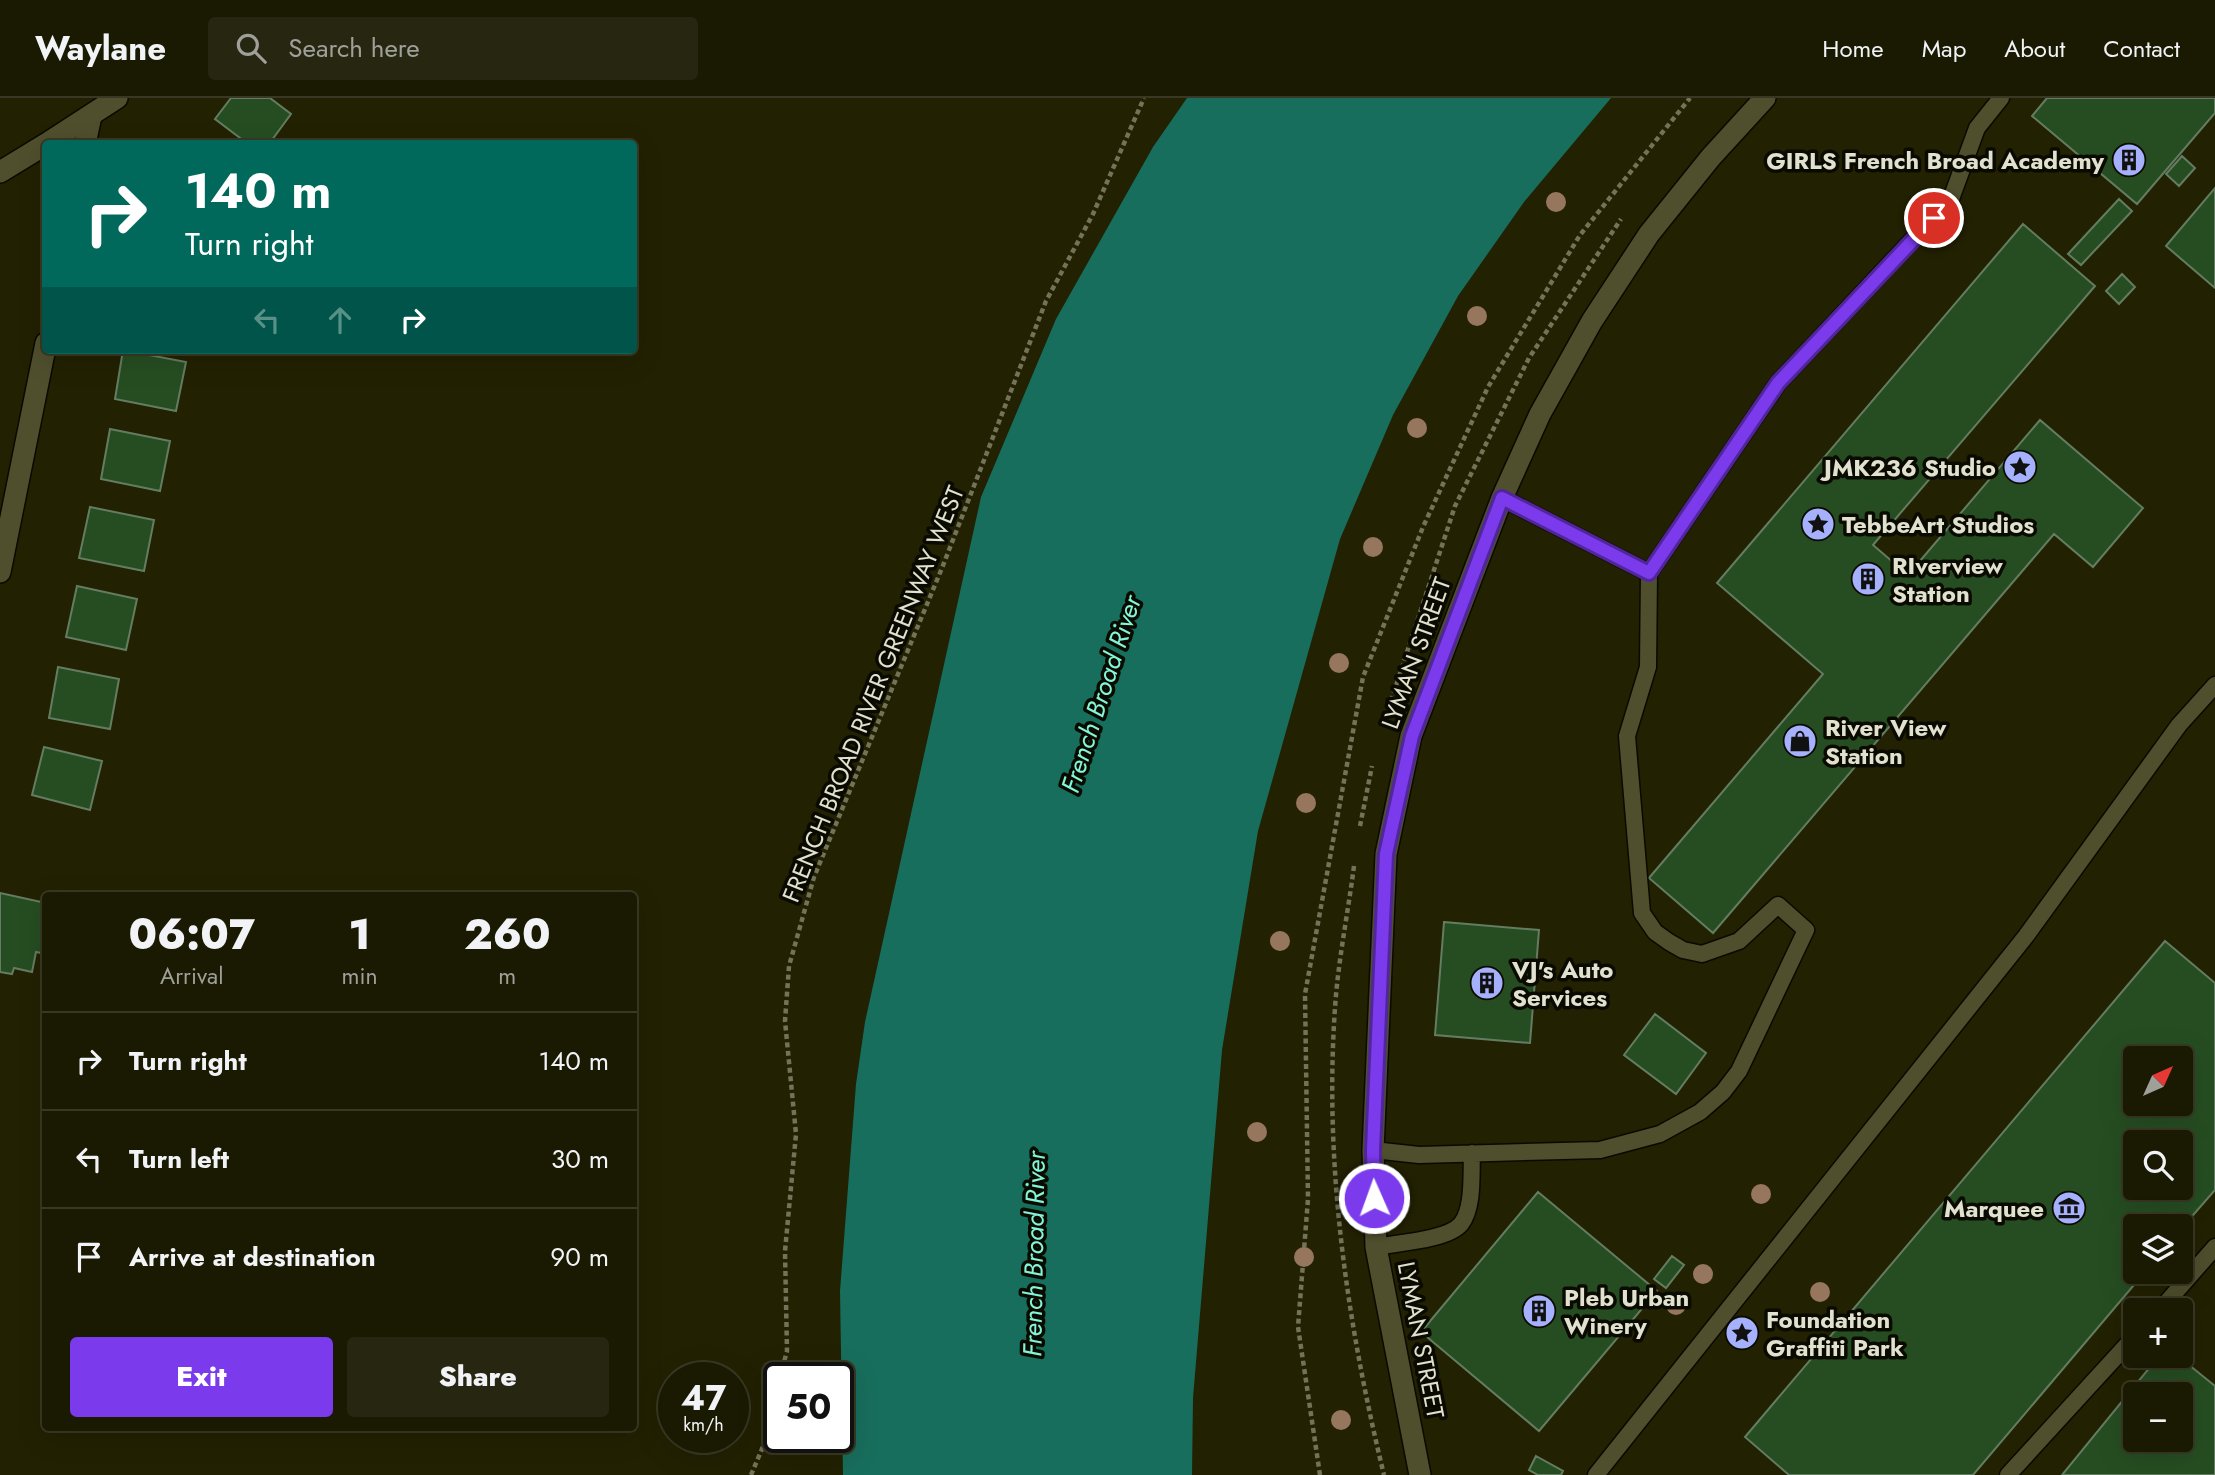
<!DOCTYPE html>
<html lang="en">
<head>
<meta charset="utf-8">
<style>
  :root { --surface:#1a1902; --page:#272611; --text:#f1f3f6; --muted:#9fa099; --line:#383824; --accent:#7c3aed }
  body { margin:0; font-family:Jost,sans-serif; background:var(--page); color:var(--text); height:100vh; display:flex; flex-direction:column; font-size:26px; white-space:nowrap }
  * { box-sizing:border-box; margin:0 }
  p { font-size:23px; color:var(--muted) }
  .icon { flex:none; width:38px; height:38px; fill:none; stroke:currentColor; stroke-width:2; stroke-linecap:round; stroke-linejoin:round }
  .map { position:relative; flex:1; overflow:hidden }
  .drawer { position:absolute; left:42px; top:794px; width:595px; height:539px; display:flex; flex-direction:column; background:var(--surface); border-radius:7px; box-shadow:0 7px 28px #0002,0 0 0 2px var(--line) }
  .drawer>* { flex:none }
  .hud { position:absolute; left:42px; top:42px; width:595px; height:214px; border-radius:7px; box-shadow:0 7px 28px #0002,0 0 0 2px var(--line); background:#00695c; color:#fff; overflow:hidden }
  .needle { width:46px; rotate:45deg }
  .fabs { position:absolute; left:2123px; top:948px; display:grid; gap:14px }
  .fabs a { display:grid; place-items:center; width:70px; height:70px; border-radius:7px; background:var(--surface); box-shadow:0 7px 28px #0002,0 0 0 2px var(--line); font-size:35px }
  .speed { position:absolute; left:658px; top:1264px; display:flex; gap:14px; font-size:35px; font-weight:700; text-align:center }
  .speed>* { display:grid; place-content:center; width:91px; height:91px; border-radius:50%; background:var(--surface); box-shadow:0 7px 28px #0002,0 0 0 2px var(--line); line-height:1 }
  .speed small { font-size:18px; font-weight:400 }
  .speed .limit { border:4px solid #111; border-radius:10px; background:#fff; color:#111 }
  .pin { position:absolute; display:grid; place-items:center; width:60px; height:60px; color:#fff; margin:-30px; border:4px solid #fff; border-radius:50%; box-shadow:0 2px 7px #0007 }
  .me { position:absolute; width:77px; margin:-38px; rotate:358deg; stroke-linejoin:round; filter:drop-shadow(0 0 5px #0008) }
  .turn { display:flex; align-items:center; gap:24px; height:147px; padding:0 28px; font-size:32px }
  .turn .icon { width:91px; height:91px; stroke-width:2.5 }
  .turn b { display:block; font-size:49px; line-height:60px }
  .lanes { display:flex; align-items:center; height:66px; padding:0 28px; background:#0003; justify-content:center; gap:35px; direction:ltr }
  .lanes .off { opacity:.35 }
  .eta { display:flex; justify-content:space-evenly; align-items:center; height:119px; text-align:center }
  .eta b { font-size:42px; font-weight:800; line-height:49px }
  .primary-button { display:flex; gap:14px; margin-top:auto; padding:14px 28px }
  .primary-button a { flex:1; height:80px; border-radius:7px; background:var(--accent); color:#fff; font-size:28px; font-weight:800; line-height:80px; text-align:center }
  .primary-button a+a { background:var(--page); color:var(--text) }
  ul { padding:0; list-style:none }
  li { display:flex; align-items:center; gap:21px; height:98px; padding:0 28px; border-top:2px solid var(--line) }
  li div { flex:1 }
  li b { display:block; font-size:26px }
  li em { font-style:normal }
  header { display:flex; align-items:center; gap:42px; box-sizing:border-box; height:98px; padding:0 35px; background:var(--surface); border-bottom:2px solid var(--line) }
  header strong { font-size:33px }
  nav { display:flex; gap:38px; margin-inline-start:auto; font-size:24px }
  .search { width:490px; height:63px; background:var(--page); display:flex; align-items:center; gap:18px; box-sizing:border-box; padding:0 24px; border-radius:7px; color:var(--muted); font-size:26px }
  .map>svg:first-child { display:block }
</style>
</head>
<body>
<header>
<strong>Waylane</strong>
<div class="search"><svg class="icon" aria-label="search" viewBox="0 0 24 24"><circle cx="10" cy="10" r="6"/><path d="M15 15l6 6"/></svg>Search here</div>
<nav><a>Home</a><a>Map</a><a>About</a><a>Contact</a></nav>
</header>
<div class="map">
<svg width="2215" height="1377" viewBox="0 0 2215 1377">
  <rect width="100%" height="100%" fill="#222102"/>
  <path fill="#186e5c" d="M1187,0H1611L1524,104L1458,198L1393,317L1340,441L1258,733L1222,952L1193,1300L1192,1377H843L840,1193L856,986L865,924L981,399L1056,221L1153,49Z"/>
  <path fill="#264d22" stroke="#647c61" stroke-width="2" fill-rule="evenodd" d="M231,0H270L291,16L269,46H248L215,21Z
    M2047,0H2215V15L2137,106L2032,18Z
    M2182,58L2195,70L2179,88L2166,76Z
    M2215,90V190L2166,148Z
    M2119,101L2132,113L2081,167L2068,156Z
    M2023,126L2095,188L1873,447L1908,477L2040,322L2143,410L2093,469L2054,436L1713,835L1649,780L1823,576L1717,485Z
    M2122,176L2135,189L2119,206L2106,193Z
    M123,252L186,264L176,313L115,301Z
    M110,331L170,343L160,393L101,381Z
    M90,409L154,422L144,473L79,460Z
    M77,488L137,501L126,552L66,539Z
    M58,569L119,581L110,631L49,620Z
    M44,649L102,663L90,712L32,697Z
    M0,795L46,805V856L36,854L32,874L14,870L12,876L0,874Z
    M1444,824L1539,832L1530,945L1435,937Z
    M2165,843L2215,885V1092L2180,1132V1129H2135V1174H2145L1973,1377H1789L1745,1339ZM2135,961H2180V1006H2135ZM2135,1045H2180V1090H2135Z
    M1655,916L1706,955L1676,996L1624,957Z
    M1538,1094L1657,1193L1539,1333L1421,1234Z
    M1672,1158L1684,1167L1666,1190L1654,1181Z
    M2159,1258H2178L2215,1288V1377H2062ZM2135,1297H2180V1342H2135Z
    M1536,1358L1563,1373L1561,1377H1538L1529,1372Z"/>
  <g fill="none" stroke-linecap="round" stroke-linejoin="round">
    <defs>
      <path id="lane" d="M1649,475L1778,285L1951,101L1977,30L2001,0
        M1373,1052L1419,1057L1600,1052L1660,1036L1700,1014L1723,994L1739,973L1806,832L1778,807L1739,843L1702,856L1683,852L1669,844L1655,834L1642,815L1627,638L1648,569L1649,475L1502,400
        M1376,1149C1396,1145 1448,1142 1461,1126C1474,1110 1471,1075 1472,1055
        M2159,1213L2215,1149
        M1596,1377L2026,838L2179,627L2215,587
        M2008,1377L2135,1238"/>
      <path id="street" d="M85,46L91,18
        M0,474L46,245"/>
      <path id="secondary" d="M46,46L117,0
        M0,74L46,46
        M1420,1377L1376,1149L1373,1052L1386,756L1411,638L1502,400L1540,316L1592,223L1649,136L1711,59L1765,0"/>
    </defs>
    <use href="#lane" stroke="#0b0a00" stroke-width="19"/>
    <use href="#street" stroke="#0b0a00" stroke-width="24"/>
    <use href="#secondary" stroke="#0b0a00" stroke-width="24"/>
    <path stroke="#737359" stroke-width="4.5" stroke-dasharray="5 3.5" stroke-linecap="butt" d="M1391,603L1455,408L1529,260L1621,121
      M1360,728L1372,668
      M1354,768C1348,815 1338,863 1335,910C1324,1067 1347,1225 1384,1377
      M780,1279L787,1253L785,1153L796,1036L785,923L789,868L814,779L942,470L1046,203L1093,116L1144,0
      M751,1377L762,1351L779,1286
      M1320,1377L1298,1229L1308,1101L1305,896L1363,579L1423,429L1488,289L1580,137L1690,0"/>
    <use href="#lane" stroke="#4f4f2e" stroke-width="16"/>
    <use href="#street" stroke="#4f4f2e" stroke-width="21"/>
    <use href="#secondary" stroke="#4f4f2e" stroke-width="21"/>
  </g>
  <g fill="#96775e">
    <circle cx="1556" cy="104" r="10"/>
    <circle cx="1477" cy="218" r="10"/>
    <circle cx="1417" cy="330" r="10"/>
    <circle cx="1373" cy="449" r="10"/>
    <circle cx="1339" cy="565" r="10"/>
    <circle cx="1306" cy="705" r="10"/>
    <circle cx="1280" cy="843" r="10"/>
    <circle cx="1257" cy="1034" r="10"/>
    <circle cx="1761" cy="1096" r="10"/>
    <circle cx="1304" cy="1159" r="10"/>
    <circle cx="1703" cy="1176" r="10"/>
    <circle cx="1820" cy="1194" r="10"/>
    <circle cx="1676" cy="1207" r="10"/>
    <circle cx="1341" cy="1322" r="10"/>
  </g>
  <g fill="none" stroke-linecap="round" stroke-linejoin="round">
    <defs>
      <path id="route" d="M1374,1100L1373,1052L1386,756L1412,638L1502,400L1649,475L1778,285L1934,120"/>
    </defs>
    <use href="#route" stroke="#51269a" stroke-width="18"/>
    <use href="#route" stroke="#7c3aed" stroke-width="12"/>
  </g>
  <defs>
    <symbol id="building-disc" viewBox="-11 -11 22 22"><circle r="9.5" fill="#a5b1fc" stroke="#0a0a01"/><path d="M-4-6H4V6H1V3H-1V6H-4ZM-2.5-4.3h1.7v1.8h-1.7ZM.8-4.3h1.7v1.8H.8ZM-2.5-1h1.7V.8h-1.7ZM.8-1h1.7V.8H.8Z" fill="#111"/></symbol>
    <symbol id="sight-disc" viewBox="-11 -11 22 22"><circle r="9.5" fill="#a5b1fc" stroke="#0a0a01"/><path d="M0-6L1.8-2.2L6-1.7L2.9 1.2L3.7 5.4L0 3.3L-3.7 5.4L-2.9 1.2L-6-1.7L-1.8-2.2Z" fill="#111"/></symbol>
    <symbol id="shop-disc" viewBox="-11 -11 22 22"><circle r="9.5" fill="#a5b1fc" stroke="#0a0a01"/><path d="M-5-2.5h2.3a2.7 3.5 0 0 1 5.4 0H5L5.5 6h-11ZM-1.5-2.5h3a1.5 2.3 0 0 0-3 0Z" fill="#111"/></symbol>
    <symbol id="museum-disc" viewBox="-11 -11 22 22"><circle r="9.5" fill="#a5b1fc" stroke="#0a0a01"/><path d="M0-6L6-3V-2H-6V-3ZM-5-1h2V3h-2ZM-1-1h2V3h-2ZM3-1h2V3H3ZM-6 4H6V6H-6Z" fill="#111"/></symbol>
  </defs>
  <g fill-rule="evenodd">
    <use href="#building-disc" x="2110" y="43" width="38" height="38"/>
    <use href="#sight-disc" x="2001" y="350" width="38" height="38"/>
    <use href="#sight-disc" x="1799" y="407" width="38" height="38"/>
    <use href="#building-disc" x="1849" y="462" width="38" height="38"/>
    <use href="#shop-disc" x="1781" y="624" width="38" height="38"/>
    <use href="#building-disc" x="1468" y="866" width="38" height="38"/>
    <use href="#museum-disc" x="2050" y="1091" width="38" height="38"/>
    <use href="#building-disc" x="1520" y="1194" width="38" height="38"/>
    <use href="#sight-disc" x="1723" y="1216" width="38" height="38"/>
  </g>
  <g text-anchor="middle" dominant-baseline="central" stroke-width="7" stroke-linejoin="round" paint-order="stroke">
    <g font-size="24" font-weight="bold" fill="#e0e1ce" stroke="#0a0a01" text-anchor="start">
      <text x="2104" y="62" text-anchor="end">GIRLS French Broad Academy</text>
      <text x="1996" y="369" text-anchor="end">JMK236 Studio</text>
      <text x="1842" y="426">TebbeArt Studios</text>
      <text x="1892" y="467">RIverview<tspan x="1892" dy="28">Station</tspan></text>
      <text x="1825" y="629">River View<tspan x="1825" dy="28">Station</tspan></text>
      <text x="1512" y="871">VJ's Auto<tspan x="1512" dy="28">Services</tspan></text>
      <text x="2044" y="1110" text-anchor="end">Marquee</text>
      <text x="1564" y="1199">Pleb Urban<tspan x="1564" dy="28">Winery</tspan></text>
      <text x="1766" y="1221">Foundation<tspan x="1766" dy="28">Graffiti Park</tspan></text>
    </g>
    <g font-size="24" fill="#e0e1ce" stroke="#0a0a01">
      <text transform="translate(1416 555) rotate(-70)">LYMAN STREET</text>
      <text transform="translate(873 596) rotate(-68)">FRENCH BROAD RIVER GREENWAY WEST</text>
      <text transform="translate(1421 1242) rotate(79)">LYMAN STREET</text>
    </g>
    <g font-size="26" font-style="italic" fill="#83f6d9" stroke="#0a0a01">
      <text transform="translate(1101 596) rotate(-72)">French Broad River</text>
      <text transform="translate(1034 1156) rotate(-89)">French Broad River</text>
    </g>
  </g>
</svg>
<div class="fabs">
<a><svg class="needle" viewBox="-14 -14 28 28"><path d="M0-13l5 13h-10z" fill="#e53935"/><path d="M0 13l5-13h-10z" fill="#9fa099"/></svg></a>
<a><svg class="icon" aria-label="search" viewBox="0 0 24 24"><circle cx="10" cy="10" r="6"/><path d="M15 15l6 6"/></svg></a>
<a><svg class="icon" aria-label="layers" viewBox="0 0 24 24"><path d="M12 4l9 5-9 5-9-5zM3 14l9 5 9-5"/></svg></a>
<a>+</a>
<a>−</a>
</div>
<div class="speed"><div>47<small>km/h</small></div><div class="limit">50</div></div>
<div class="pin" style="left:1934px;top:120px;background:#d93025"><svg class="icon" aria-label="arrive" viewBox="0 0 24 24"><path d="M6 21V4h12l-3 4 3 4H6"/></svg></div>
<svg class="me" style="left:1374px;top:1100px" viewBox="-20 -20 40 40"><circle r="17" fill="#7c3aed" stroke="#fff" stroke-width="3"/><path d="M0-11L8 9 0 5-8 9z" fill="#fff"/></svg>
<div class="hud">
<div class="turn"><svg class="icon" aria-label="right" viewBox="0 0 24 24"><path d="M7 20v-9h11M14 6l5 5-5 5"/></svg><div><b>140 m</b>Turn right</div></div>
<div class="lanes"><svg class="icon off" aria-label="left" viewBox="0 0 24 24"><path d="M17 20v-9H6M10 6l-5 5 5 5"/></svg><svg class="icon off" aria-label="ahead" viewBox="0 0 24 24"><path d="M12 20V5M6 11l6-6 6 6"/></svg><svg class="icon" aria-label="right" viewBox="0 0 24 24"><path d="M7 20v-9h11M14 6l5 5-5 5"/></svg></div>
</div>
<section class="drawer">
<div class="eta">
<div><b>06:07</b><p>Arrival</p></div>
<div><b>1</b><p>min</p></div>
<div><b>260</b><p>m</p></div>
</div>
<ul>
<li><svg class="icon" aria-label="right" viewBox="0 0 24 24"><path d="M7 20v-9h11M14 6l5 5-5 5"/></svg><div><b>Turn right</b></div><em>140 m</em></li>
<li><svg class="icon" aria-label="left" viewBox="0 0 24 24"><path d="M17 20v-9H6M10 6l-5 5 5 5"/></svg><div><b>Turn left</b></div><em>30 m</em></li>
<li><svg class="icon" aria-label="arrive" viewBox="0 0 24 24"><path d="M6 21V4h12l-3 4 3 4H6"/></svg><div><b>Arrive at destination</b></div><em>90 m</em></li>
</ul>
<div class="primary-button"><a>Exit</a><a>Share</a></div>
</section>
</div>
</body>
</html>
